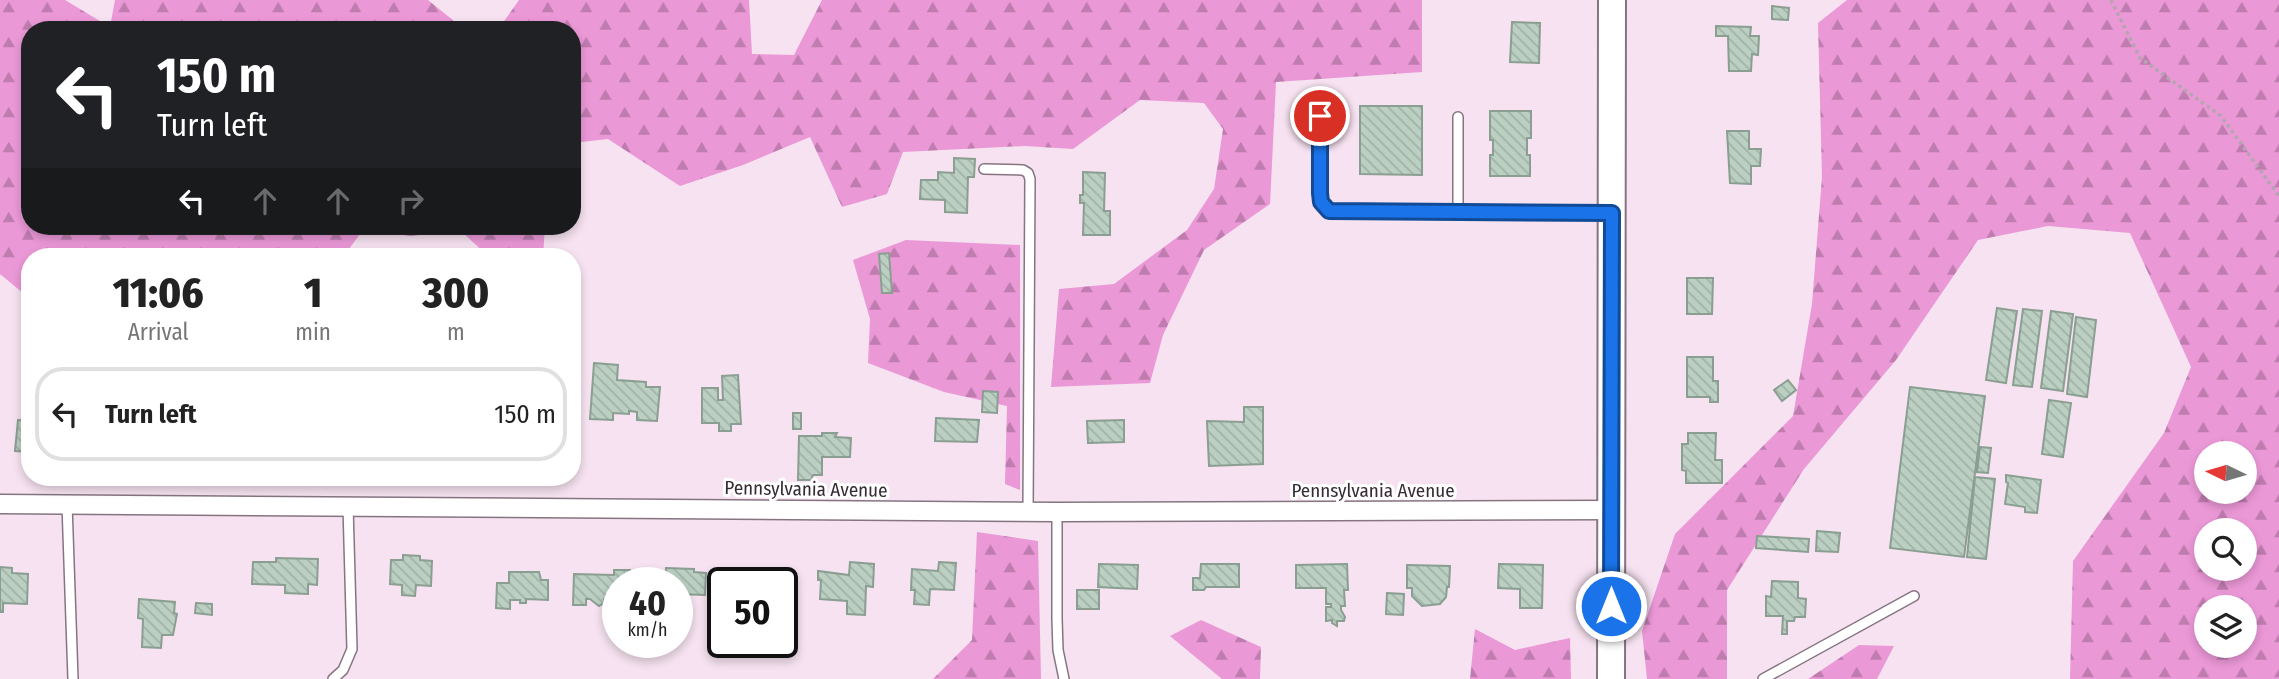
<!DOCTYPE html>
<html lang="en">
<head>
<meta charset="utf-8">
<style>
  :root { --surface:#fff; --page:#f6f6f6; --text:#222; --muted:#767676; --line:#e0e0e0 }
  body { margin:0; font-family:"Fira Sans Condensed",sans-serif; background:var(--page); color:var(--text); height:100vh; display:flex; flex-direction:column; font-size:26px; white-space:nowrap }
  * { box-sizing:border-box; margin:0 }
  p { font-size:23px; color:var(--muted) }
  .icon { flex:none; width:38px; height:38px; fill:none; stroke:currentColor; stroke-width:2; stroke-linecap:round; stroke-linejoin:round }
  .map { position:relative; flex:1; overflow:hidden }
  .sheet { position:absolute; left:21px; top:248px; width:560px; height:238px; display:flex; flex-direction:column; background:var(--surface); border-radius:28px; box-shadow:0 4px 10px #0003 }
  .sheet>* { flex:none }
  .hud { position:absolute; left:21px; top:21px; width:560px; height:214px; border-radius:28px; box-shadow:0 4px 10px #0003; background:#202124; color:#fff; overflow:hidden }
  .needle { width:46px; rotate:275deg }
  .buttons { position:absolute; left:2194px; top:441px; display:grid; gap:14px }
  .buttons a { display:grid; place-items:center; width:63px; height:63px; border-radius:50%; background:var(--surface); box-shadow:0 4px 10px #0003; font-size:35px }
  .speed { position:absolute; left:602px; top:567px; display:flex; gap:14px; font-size:35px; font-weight:700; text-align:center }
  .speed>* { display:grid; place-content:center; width:91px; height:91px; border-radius:50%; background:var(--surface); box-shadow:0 4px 10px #0003; line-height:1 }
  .speed small { font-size:18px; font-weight:400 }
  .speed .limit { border:4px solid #111; border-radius:10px; background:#fff; color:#111 }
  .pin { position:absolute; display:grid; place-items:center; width:60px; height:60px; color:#fff; margin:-30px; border:4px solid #fff; border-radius:50%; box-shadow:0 2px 7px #0007 }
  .me { position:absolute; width:77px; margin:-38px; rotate:0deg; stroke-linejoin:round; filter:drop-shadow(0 0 5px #0008) }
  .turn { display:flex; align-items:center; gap:24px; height:147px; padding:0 21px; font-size:32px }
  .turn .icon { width:91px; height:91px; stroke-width:2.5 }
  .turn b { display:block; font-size:49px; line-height:60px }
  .lanes { display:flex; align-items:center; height:66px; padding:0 21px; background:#0003; justify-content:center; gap:35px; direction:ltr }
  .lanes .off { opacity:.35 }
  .eta { display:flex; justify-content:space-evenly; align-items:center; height:119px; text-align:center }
  .eta b { font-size:42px; font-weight:800; line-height:49px }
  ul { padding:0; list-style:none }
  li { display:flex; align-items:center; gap:21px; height:94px; margin:0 14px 10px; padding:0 7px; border:4px solid var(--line); border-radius:28px }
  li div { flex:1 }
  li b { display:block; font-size:26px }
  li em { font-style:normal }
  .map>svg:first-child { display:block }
</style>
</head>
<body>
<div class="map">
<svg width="2279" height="679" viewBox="0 0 2279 679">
  <defs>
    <pattern id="forest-firs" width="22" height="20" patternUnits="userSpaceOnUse" patternTransform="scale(1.75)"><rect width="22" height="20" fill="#eb98d7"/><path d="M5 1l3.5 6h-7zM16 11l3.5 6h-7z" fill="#bf7caf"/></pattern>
    <pattern id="building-back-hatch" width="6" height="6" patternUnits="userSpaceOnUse" patternTransform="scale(1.75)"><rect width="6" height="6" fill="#bbcfc2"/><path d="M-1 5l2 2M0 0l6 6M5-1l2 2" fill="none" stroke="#a1b2a7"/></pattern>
  </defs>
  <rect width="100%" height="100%" fill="#f6e2f0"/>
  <path fill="url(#forest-firs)" fill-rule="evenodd" d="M0,0H65L110,27L115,0H428L454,21L502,24L519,0H749L752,54L794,55L822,0H1422V72L1276,82L1270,204L1204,250L1163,335L1150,383L1051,387L1059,289L1114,284L1187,230L1214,189L1223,129L1204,103L1140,100L1073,149L1025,146L903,152L887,194L842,207L810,137L743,165L680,186L608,139L572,143V30H30V226H366L343,257H30V291L23,293L0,274Z
    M1847,0H2279V679H2070L2073,561L2164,433L2191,367L2130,233L2048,226L1978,240L1896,360L1804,469L1727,590V679H1647L1642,631L1675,534L1793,416L1812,304L1822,177L1818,23ZM2207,453H2245V492H2207ZM2207,530H2245V569H2207ZM2207,607H2245V646H2207Z
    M367,226H545L543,257H489L462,232L408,236Z
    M906,240L1020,245V490L1005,484L1007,406L944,392L868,363L870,319L853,260Z
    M977,532L1038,541L1041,679H933L972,640Z
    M1201,620L1261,647L1260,679H1222L1170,636Z
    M1475,629L1515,650L1570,638L1571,679H1470Z
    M1859,645L1894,646L1877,679H1808Z"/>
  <path fill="url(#building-back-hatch)" stroke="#8b9e92" stroke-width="2" d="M1772,6L1789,8L1788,20L1772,19Z
    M1512,22L1540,23L1539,63L1510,62Z
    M1716,26L1751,27L1750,36H1759L1758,55L1752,54L1751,71H1729L1728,36H1716Z
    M1360,106H1422V175L1360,174Z
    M1490,111H1531V138H1527V155H1530V176H1490V155H1493V140H1490Z
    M1727,131H1749V149H1761L1760,166H1751V184L1730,183Z
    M954,158L975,159L974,177H968L967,213L945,212V200L920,199L921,180H938V172L954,173Z
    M1083,172L1105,173L1104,211H1110V235H1083L1084,203H1080V195H1083Z
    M889,253L892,293H882L879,254Z
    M1687,278H1713L1712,314H1687Z
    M1997,308L2017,311L2006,383L1986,380Z
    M2023,309L2042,311L2032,387L2013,385Z
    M2051,311L2073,314L2063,391L2041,388Z
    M2076,317L2096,320L2087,397L2067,394Z
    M1687,357H1713V381H1718V402H1710V397H1687Z
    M594,363L618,365L617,380L646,382V387H660L657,421L637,420V412L629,411V414L613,413V420L590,419Z
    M738,375L741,424H731V431H719V423H702V388H718V400H723L722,376Z
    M1788,380L1796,390L1782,401L1774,390Z
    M1910,387L1985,396L1964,557L1890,548Z
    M983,391L998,392L997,413L982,412Z
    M2049,400L2071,403L2063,457L2042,454Z
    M1244,407H1263V464L1209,466L1207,421L1244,422Z
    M793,413H801V429H793Z
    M936,418L979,420L977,442L935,441Z
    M18,420L30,421V452L15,451Z
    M1124,420V442L1088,443L1087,421Z
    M822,433H837L835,437L851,438L850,457H822V475H813L811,480H798L799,436H822Z
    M1688,433H1716L1715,460H1722V483H1686V471L1682,470V444H1688Z
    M1980,447L1991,448L1988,473L1977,472Z
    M2006,475L2041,480L2037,513L2025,512V507L2005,504L2008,483L2006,482Z
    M1975,477L1995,479L1986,559L1967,557Z
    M1817,531L1840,533L1838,552L1816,551Z
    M1757,536L1809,539L1808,552L1756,548Z
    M403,555L420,556V560L432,561L431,586L416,585L415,596L402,595V585L390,584L391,560H403Z
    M276,558L318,559L317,585L308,584V594L285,593V585L252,584L253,562H276Z
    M850,562L874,564L873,587L866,586L865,615L847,614V601L820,599L821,580H818V571L849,575Z
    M939,562L956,563L954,590L930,589L929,605L914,604L915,590H911L912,569L938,571Z
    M1099,564L1138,565L1137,589L1098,587Z
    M1201,564H1239V587H1206L1204,590H1193V578H1200Z
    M1347,564L1348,590H1344L1345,606H1341V610L1345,617L1344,621H1337V626L1332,623V620L1326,621V607H1331V604H1326V588H1296V565Z
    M1499,564L1543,565L1542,608H1520V589L1498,588Z
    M1407,565L1450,566L1449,587H1447L1446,597L1440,604L1422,606L1412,596V588H1407Z
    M0,567L12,568V573L28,574L27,604L3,603V612H0Z
    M666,568L694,569V572L706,573L705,595L677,594V583H665Z
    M614,570H630V583H618V600L604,599V603L599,606L590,599H586V605H573L574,574L614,575Z
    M509,572H539L541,580H548V600L526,599V603H520V600H510V609L496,608L497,583H509Z
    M746,574H788V602H782V583H746Z
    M1772,581L1798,582V598L1806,599L1805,617H1795L1794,621H1787V634H1782L1783,616H1766V596L1771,597Z
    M1077,590H1099V609H1077Z
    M1387,593L1404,594L1403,615L1386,614Z
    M139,599L175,602L174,613L177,614L173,635H162L161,648L142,647L143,619L138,618Z
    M196,603L212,604V615L195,613Z
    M733,642H746L745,649H733Z"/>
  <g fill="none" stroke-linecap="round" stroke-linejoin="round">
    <defs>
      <path id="lane" d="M1320,115V193L1321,202L1330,211L1610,213
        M1458,117V213
        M984,169L1023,170L1028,173L1030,179L1028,512
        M67,504L73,679
        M1057,512V619L1058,650L1064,679
        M333,679L343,670L352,649L348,506
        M1763,679L1914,596"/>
      <path id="street" d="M0,504L1057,512L1611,510"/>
      <path id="secondary" d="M1611,679L1612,0"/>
    </defs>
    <use href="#lane" stroke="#867581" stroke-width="12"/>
    <use href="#street" stroke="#867581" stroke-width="21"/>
    <use href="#secondary" stroke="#867581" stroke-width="30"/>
    <path stroke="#b5a5b0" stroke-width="3.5" stroke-dasharray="3.5 3.5" stroke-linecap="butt" d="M2111,0L2140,58L2221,116L2279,196"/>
    <use href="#lane" stroke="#fff" stroke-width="9"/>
    <use href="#street" stroke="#fff" stroke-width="18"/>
    <use href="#secondary" stroke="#fff" stroke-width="26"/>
  </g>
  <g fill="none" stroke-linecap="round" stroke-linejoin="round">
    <defs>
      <path id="route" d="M1320,116V193L1321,202L1329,211L1612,213L1611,606"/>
    </defs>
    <use href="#route" stroke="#114b97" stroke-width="18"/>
    <use href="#route" stroke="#1a73e8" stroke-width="12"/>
  </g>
  <g text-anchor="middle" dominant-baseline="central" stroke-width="6" stroke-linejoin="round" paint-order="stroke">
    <g font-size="19" fill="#352d33" stroke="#fff">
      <text transform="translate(806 489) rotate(1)">Pennsylvania Avenue</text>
      <text x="1373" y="490">Pennsylvania Avenue</text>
    </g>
  </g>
</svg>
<div class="buttons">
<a><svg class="needle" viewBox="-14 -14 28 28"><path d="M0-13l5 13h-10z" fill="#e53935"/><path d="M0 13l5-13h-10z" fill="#767676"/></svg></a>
<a><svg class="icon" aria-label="search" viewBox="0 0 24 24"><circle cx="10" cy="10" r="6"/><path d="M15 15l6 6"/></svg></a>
<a><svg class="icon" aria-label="layers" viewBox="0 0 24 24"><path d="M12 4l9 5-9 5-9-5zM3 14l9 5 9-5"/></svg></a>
</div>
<div class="speed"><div>40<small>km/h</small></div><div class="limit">50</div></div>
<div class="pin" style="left:1320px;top:116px;background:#d93025"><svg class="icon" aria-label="arrive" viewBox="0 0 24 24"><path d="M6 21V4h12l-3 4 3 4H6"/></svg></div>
<svg class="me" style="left:1611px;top:606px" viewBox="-20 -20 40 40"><circle r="17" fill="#1a73e8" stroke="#fff" stroke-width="3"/><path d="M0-11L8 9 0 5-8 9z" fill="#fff"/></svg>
<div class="hud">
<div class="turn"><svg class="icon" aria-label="left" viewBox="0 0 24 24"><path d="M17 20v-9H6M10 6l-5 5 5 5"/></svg><div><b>150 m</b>Turn left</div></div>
<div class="lanes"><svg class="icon" aria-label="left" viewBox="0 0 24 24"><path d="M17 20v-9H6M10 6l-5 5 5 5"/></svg><svg class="icon off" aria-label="ahead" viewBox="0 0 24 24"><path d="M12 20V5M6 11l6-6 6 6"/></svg><svg class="icon off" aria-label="ahead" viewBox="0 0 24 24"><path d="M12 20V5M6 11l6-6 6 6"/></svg><svg class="icon off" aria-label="right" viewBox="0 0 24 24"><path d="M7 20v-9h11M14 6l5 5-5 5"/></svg></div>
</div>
<section class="sheet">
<div class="eta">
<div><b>11:06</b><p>Arrival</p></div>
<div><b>1</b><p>min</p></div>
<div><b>300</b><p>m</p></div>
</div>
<ul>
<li><svg class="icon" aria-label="left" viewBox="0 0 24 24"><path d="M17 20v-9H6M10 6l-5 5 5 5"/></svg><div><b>Turn left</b></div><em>150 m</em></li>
</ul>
</section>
</div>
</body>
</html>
